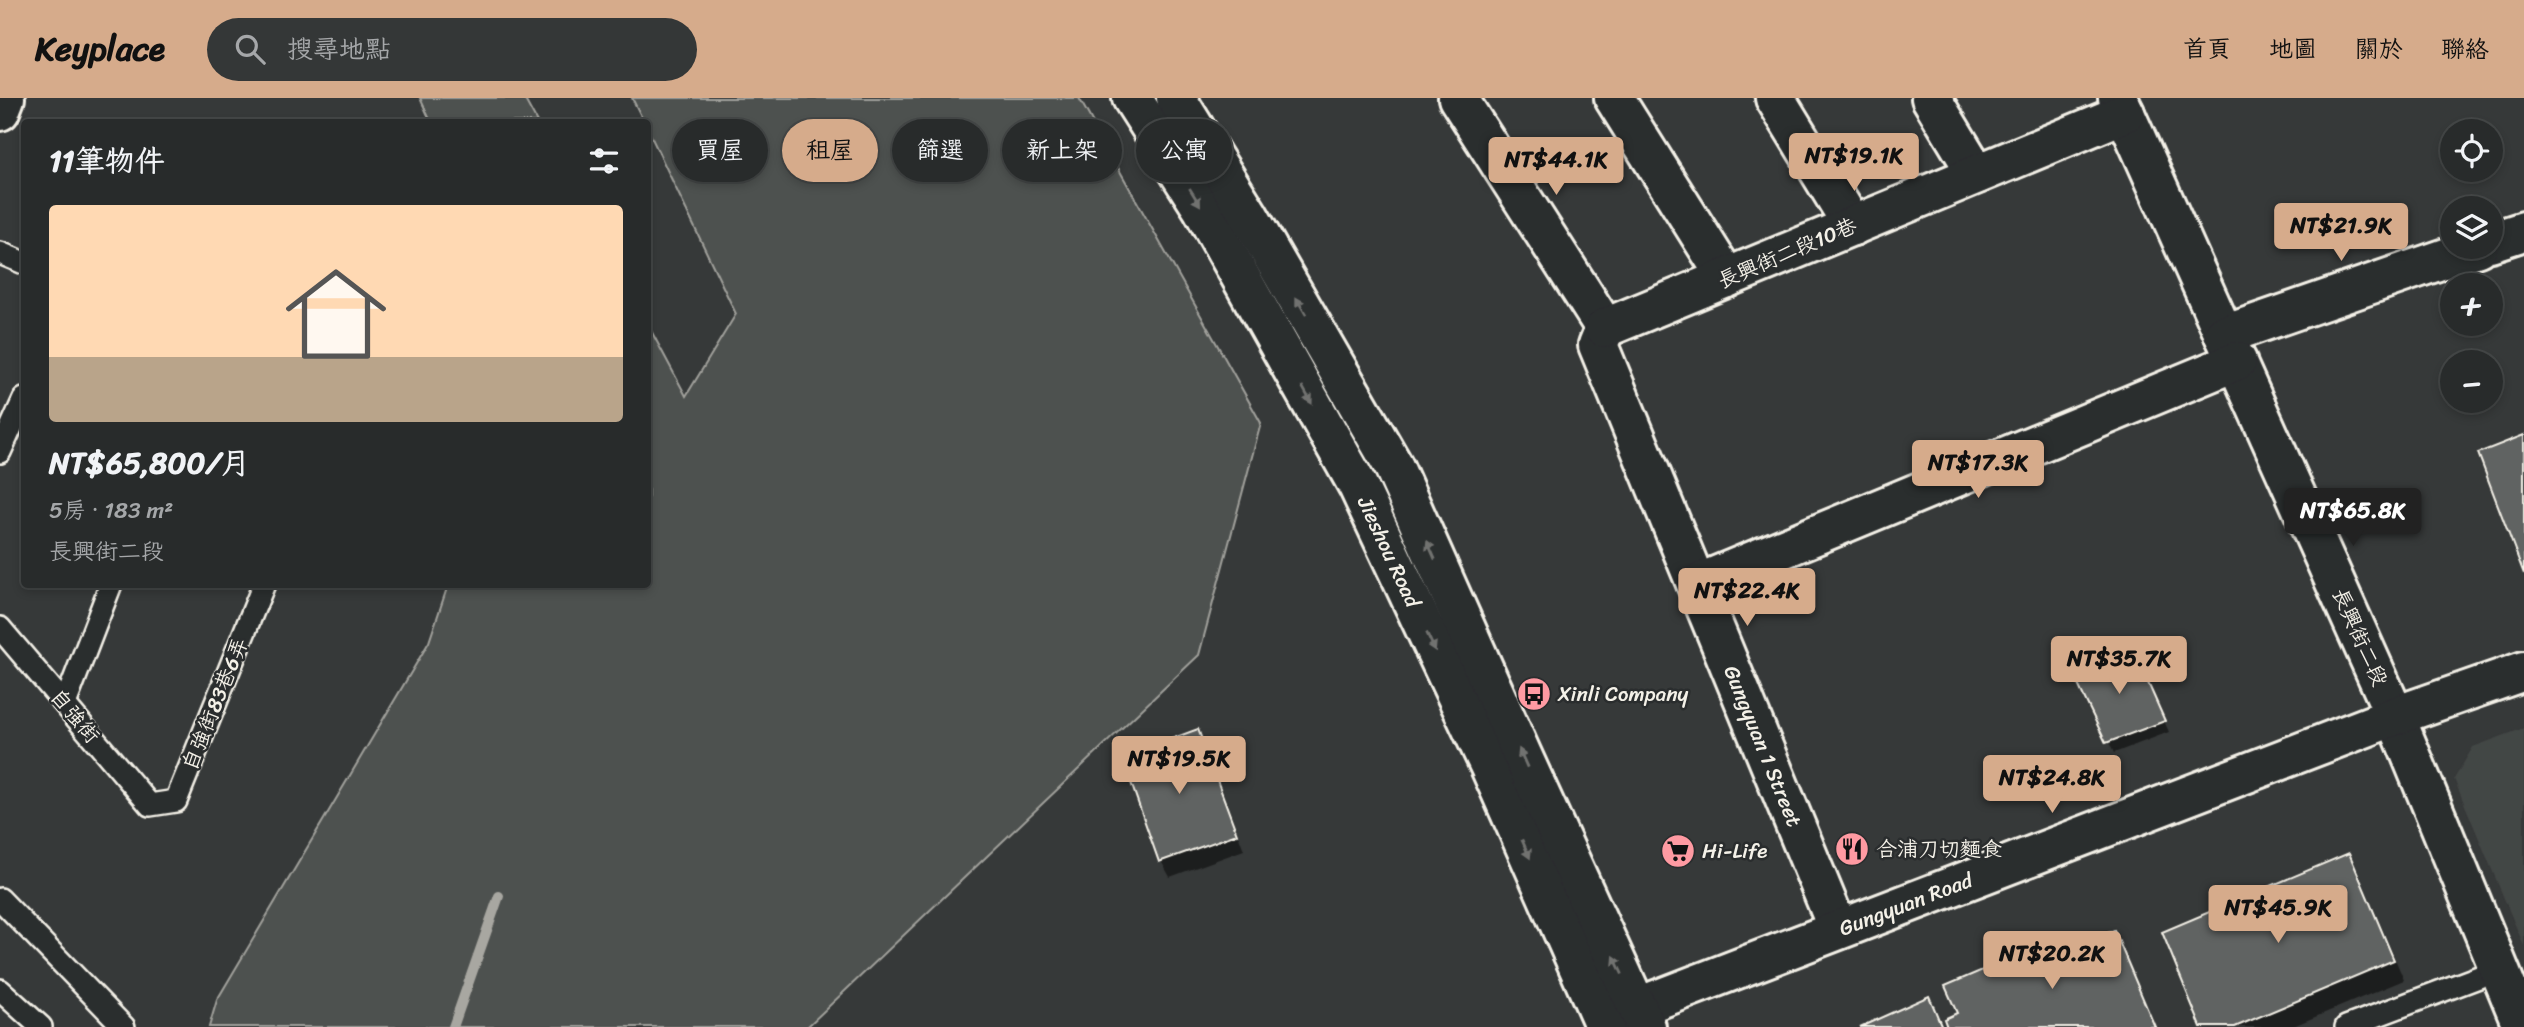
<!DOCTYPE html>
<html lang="zh-TW">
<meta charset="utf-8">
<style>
:root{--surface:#282b2b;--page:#343737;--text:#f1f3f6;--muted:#a5a7a9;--line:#444747;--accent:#d6ab8b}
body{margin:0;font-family:Sriracha,"LXGW WenKai TC",sans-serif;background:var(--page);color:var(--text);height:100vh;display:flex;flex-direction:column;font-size:26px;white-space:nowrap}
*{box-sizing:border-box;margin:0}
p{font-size:23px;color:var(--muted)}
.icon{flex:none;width:38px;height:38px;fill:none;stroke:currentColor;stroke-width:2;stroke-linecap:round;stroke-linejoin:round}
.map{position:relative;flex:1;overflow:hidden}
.sheet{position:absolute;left:21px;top:21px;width:630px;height:469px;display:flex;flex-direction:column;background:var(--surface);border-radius:7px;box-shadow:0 4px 10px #0003,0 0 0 2px var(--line)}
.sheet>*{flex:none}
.top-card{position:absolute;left:672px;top:21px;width:665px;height:63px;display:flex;gap:14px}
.tools{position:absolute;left:2440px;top:21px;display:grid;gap:14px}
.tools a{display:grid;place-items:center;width:63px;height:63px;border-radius:50%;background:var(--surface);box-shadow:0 4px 10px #0003,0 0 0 2px var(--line);font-size:35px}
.price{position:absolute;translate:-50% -60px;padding:0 16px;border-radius:7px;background:var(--accent);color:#111;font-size:23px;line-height:46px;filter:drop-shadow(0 2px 4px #0008)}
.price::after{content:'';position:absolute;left:50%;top:42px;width:21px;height:16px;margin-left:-10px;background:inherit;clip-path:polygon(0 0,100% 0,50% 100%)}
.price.current{background:#222;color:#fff}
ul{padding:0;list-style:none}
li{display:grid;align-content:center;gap:14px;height:371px;padding:0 28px}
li+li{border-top:2px solid var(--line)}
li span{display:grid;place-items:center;height:217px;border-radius:7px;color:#555}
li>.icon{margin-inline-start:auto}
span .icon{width:126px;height:126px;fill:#fffc;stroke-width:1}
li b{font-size:30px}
h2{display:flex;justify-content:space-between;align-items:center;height:84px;padding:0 28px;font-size:30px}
.pill{padding:0 24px;border-radius:32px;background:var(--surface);box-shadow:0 4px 10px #0003,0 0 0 2px var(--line);font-size:24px;line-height:63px}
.pill.current{background:var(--accent);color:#111}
header{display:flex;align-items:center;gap:42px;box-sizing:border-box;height:98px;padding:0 35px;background:var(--accent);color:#111}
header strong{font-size:33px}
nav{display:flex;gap:38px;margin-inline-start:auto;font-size:24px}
.search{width:490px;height:63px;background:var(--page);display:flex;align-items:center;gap:18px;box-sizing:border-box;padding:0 24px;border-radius:38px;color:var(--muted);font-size:26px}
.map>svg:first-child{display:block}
.built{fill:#434645}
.green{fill:#4e514f;stroke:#a1a19c;stroke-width:2}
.shadow{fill:#0007}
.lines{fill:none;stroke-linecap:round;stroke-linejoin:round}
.stream{stroke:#a8a7a1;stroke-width:10}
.building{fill:#616362;stroke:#f4f1e8;stroke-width:2}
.lane-casing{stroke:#f4f1e8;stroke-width:26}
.street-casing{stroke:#f4f1e8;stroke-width:44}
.secondary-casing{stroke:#f4f1e8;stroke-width:44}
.primary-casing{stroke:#f4f1e8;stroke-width:44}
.lane{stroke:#2a2d2e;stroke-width:21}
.street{stroke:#2a2d2e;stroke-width:38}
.secondary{stroke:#2a2d2e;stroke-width:38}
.primary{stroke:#2a2d2e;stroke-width:38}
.oneway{fill:#71726f}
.labels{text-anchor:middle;stroke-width:5;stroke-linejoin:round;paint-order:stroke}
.street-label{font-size:21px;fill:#f4f1e8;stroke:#2a2d2e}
.poi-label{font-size:21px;fill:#f4f1e8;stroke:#2a2d2e;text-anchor:start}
</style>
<header>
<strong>Keyplace</strong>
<div class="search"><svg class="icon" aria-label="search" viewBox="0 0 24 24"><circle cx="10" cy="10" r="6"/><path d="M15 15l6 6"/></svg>搜尋地點</div>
<nav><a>首頁</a><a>地圖</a><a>關於</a><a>聯絡</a></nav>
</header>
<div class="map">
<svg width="2524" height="929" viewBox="0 0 2524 929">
<rect width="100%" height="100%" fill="#363939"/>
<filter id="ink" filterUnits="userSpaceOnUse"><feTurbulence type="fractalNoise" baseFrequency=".0143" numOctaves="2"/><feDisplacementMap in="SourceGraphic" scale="14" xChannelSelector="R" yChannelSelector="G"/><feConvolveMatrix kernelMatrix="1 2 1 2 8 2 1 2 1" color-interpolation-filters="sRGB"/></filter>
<g filter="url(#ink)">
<path class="built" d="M2524 630V848L2454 681 2473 649Z"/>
<g class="green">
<path d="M420 0H524L537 24H431Z"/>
<path d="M632 0H1079L1261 325 1199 557 807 929H209L217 902 429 544 448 487 648 486V227L686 298 736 216 648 32V24H644Z"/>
</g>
<g class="shadow">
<path d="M2133 553 2169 634 2114 655 2075 575Z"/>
<path d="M1198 633 1206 649 1244 752 1170 779 1161 763 1124 660Z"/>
<path d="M2348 757 2359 776 2404 882 2291 929H2203Z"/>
<path d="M2113 834 2124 854 2156 929H1949L1959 916 2069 837 2084 866 2109 856Z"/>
</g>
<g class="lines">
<path class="stream" d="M453 929 499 798"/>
</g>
<g class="building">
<path d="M2524 337V476L2478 355Z"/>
<path d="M2133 551 2165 623 2106 645 2072 574Z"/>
<path d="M1198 631 1237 736 1159 764 1122 659Z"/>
<path d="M2349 755 2394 862 2235 929H2201L2162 834Z"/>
<path d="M2114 832 2155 929H1947L1944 921 1957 915 1945 888 2070 835 2083 865 2106 855 2099 839Z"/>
<path d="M1929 898 1942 929H1860L1869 925Z"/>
</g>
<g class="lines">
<g class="lane-casing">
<g id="lane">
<path d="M0 155 24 165"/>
<path d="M0 354 24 301"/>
<path d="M0 530 150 707 176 703 264 486"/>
<path d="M65 606 111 486"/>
<path d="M0 801 124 929"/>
<path d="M0 892 41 929"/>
<path d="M2346 929 2500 871"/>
</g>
</g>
<g class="street-casing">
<g id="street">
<path d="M1458 0 1605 230"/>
<path d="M1614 0 1727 180"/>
<path d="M1775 0 1853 128"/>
<path d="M1931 0 1977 76"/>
<path d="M2118 0 2395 618 2523 929"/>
<path d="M0 13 5 0"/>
<path d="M2490 144 2524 133"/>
<path id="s1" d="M1605 230 1598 247 1838 831"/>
<path d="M1605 230 2125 15"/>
<path d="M2224 237 2478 149"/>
<path d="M1697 486 2237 263"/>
</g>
</g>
<g class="secondary-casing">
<g id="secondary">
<path id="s2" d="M1607 921 2395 618 2524 573"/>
</g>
</g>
<g class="primary-casing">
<g id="primary">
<path id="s3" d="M1132 0 1202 110 1358 388 1490 669 1605 929"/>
<path d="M1176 0 1248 116 1394 369 1522 657 1646 929"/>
</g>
</g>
<use href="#lane" class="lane"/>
<use href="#street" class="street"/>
<use href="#secondary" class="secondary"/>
<use href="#primary" class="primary"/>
</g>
<defs><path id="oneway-solid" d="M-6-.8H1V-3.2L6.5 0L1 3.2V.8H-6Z" transform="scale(1.75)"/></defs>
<g class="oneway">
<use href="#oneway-solid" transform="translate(1195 99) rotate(58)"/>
<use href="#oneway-solid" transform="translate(1301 208) rotate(-120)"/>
<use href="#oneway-solid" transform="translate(1307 297) rotate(61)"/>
<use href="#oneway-solid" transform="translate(1431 452) rotate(-114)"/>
<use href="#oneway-solid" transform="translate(1431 544) rotate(65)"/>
<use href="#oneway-solid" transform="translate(1523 660) rotate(-114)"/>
<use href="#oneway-solid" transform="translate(1526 751) rotate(66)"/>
<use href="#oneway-solid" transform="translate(1618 867) rotate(-115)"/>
</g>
</g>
<defs>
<g id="bus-disc" transform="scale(1.75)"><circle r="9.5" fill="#ff9aa2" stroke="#2a2d2e"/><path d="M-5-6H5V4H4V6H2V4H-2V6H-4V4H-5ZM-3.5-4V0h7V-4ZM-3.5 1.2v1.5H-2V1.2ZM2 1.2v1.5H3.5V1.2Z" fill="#111"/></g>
<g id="restaurant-disc" transform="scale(1.75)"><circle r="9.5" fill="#ff9aa2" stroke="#2a2d2e"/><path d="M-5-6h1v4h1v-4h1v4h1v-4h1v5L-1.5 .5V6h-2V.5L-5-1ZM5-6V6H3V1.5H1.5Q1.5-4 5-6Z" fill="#111"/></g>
<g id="supermarket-disc" transform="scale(1.75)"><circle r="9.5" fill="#ff9aa2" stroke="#2a2d2e"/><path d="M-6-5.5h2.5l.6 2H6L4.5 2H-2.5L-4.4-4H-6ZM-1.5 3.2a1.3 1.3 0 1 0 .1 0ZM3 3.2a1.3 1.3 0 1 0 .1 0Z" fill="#111"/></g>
</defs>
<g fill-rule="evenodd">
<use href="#bus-disc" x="1534" y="596"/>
<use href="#restaurant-disc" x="1852" y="751"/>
<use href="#supermarket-disc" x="1678" y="753"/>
</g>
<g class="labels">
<g class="street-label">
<text transform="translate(1787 155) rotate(-23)" y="7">長興街二段10巷</text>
<text dy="7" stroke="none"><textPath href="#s3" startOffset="522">Jieshou Road</textPath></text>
<text transform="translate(2360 539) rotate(66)" y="7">長興街二段</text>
<text transform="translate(215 606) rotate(-68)" y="7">自強街83巷6弄</text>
<text transform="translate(75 618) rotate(50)" y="7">自強街</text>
<text dy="7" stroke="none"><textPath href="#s1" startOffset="452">Gungyuan 1 Street</textPath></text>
<text dy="7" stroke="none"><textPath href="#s2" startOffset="320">Gungyuan Road</textPath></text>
</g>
<g class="poi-label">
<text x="1558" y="603">Xinli Company</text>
<text x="1876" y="758">合浦刀切麵食</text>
<text x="1702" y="760">Hi-Life</text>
</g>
</g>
</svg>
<div class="tools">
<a><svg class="icon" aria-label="locate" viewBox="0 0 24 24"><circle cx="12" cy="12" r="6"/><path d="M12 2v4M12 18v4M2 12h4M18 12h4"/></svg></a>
<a><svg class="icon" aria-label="layers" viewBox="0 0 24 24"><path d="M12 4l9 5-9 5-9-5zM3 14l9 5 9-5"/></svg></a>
<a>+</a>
<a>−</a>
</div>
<b class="price" style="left:1854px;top:95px">NT$19.1K</b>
<b class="price" style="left:1556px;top:99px">NT$44.1K</b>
<b class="price" style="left:2341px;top:165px">NT$21.9K</b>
<b class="price" style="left:1978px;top:402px">NT$17.3K</b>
<b class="price current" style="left:2353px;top:450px">NT$65.8K</b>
<b class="price" style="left:1747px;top:530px">NT$22.4K</b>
<b class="price" style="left:2119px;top:598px">NT$35.7K</b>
<b class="price" style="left:1179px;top:698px">NT$19.5K</b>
<b class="price" style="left:2052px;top:717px">NT$24.8K</b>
<b class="price" style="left:2278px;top:847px">NT$45.9K</b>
<b class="price" style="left:2052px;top:893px">NT$20.2K</b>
<div class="top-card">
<a class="pill">買屋</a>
<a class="pill current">租屋</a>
<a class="pill">篩選</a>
<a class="pill">新上架</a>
<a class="pill">公寓</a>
</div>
<section class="sheet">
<h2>11筆物件<svg class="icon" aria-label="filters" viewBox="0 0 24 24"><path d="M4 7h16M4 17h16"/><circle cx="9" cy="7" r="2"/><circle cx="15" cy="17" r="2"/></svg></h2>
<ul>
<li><span style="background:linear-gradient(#ffd9b3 70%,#b9a48a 0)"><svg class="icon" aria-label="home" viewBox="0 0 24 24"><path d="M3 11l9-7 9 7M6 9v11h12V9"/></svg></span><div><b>NT$65,800/月</b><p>5房 · 183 m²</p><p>長興街二段</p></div></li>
</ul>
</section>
</div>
